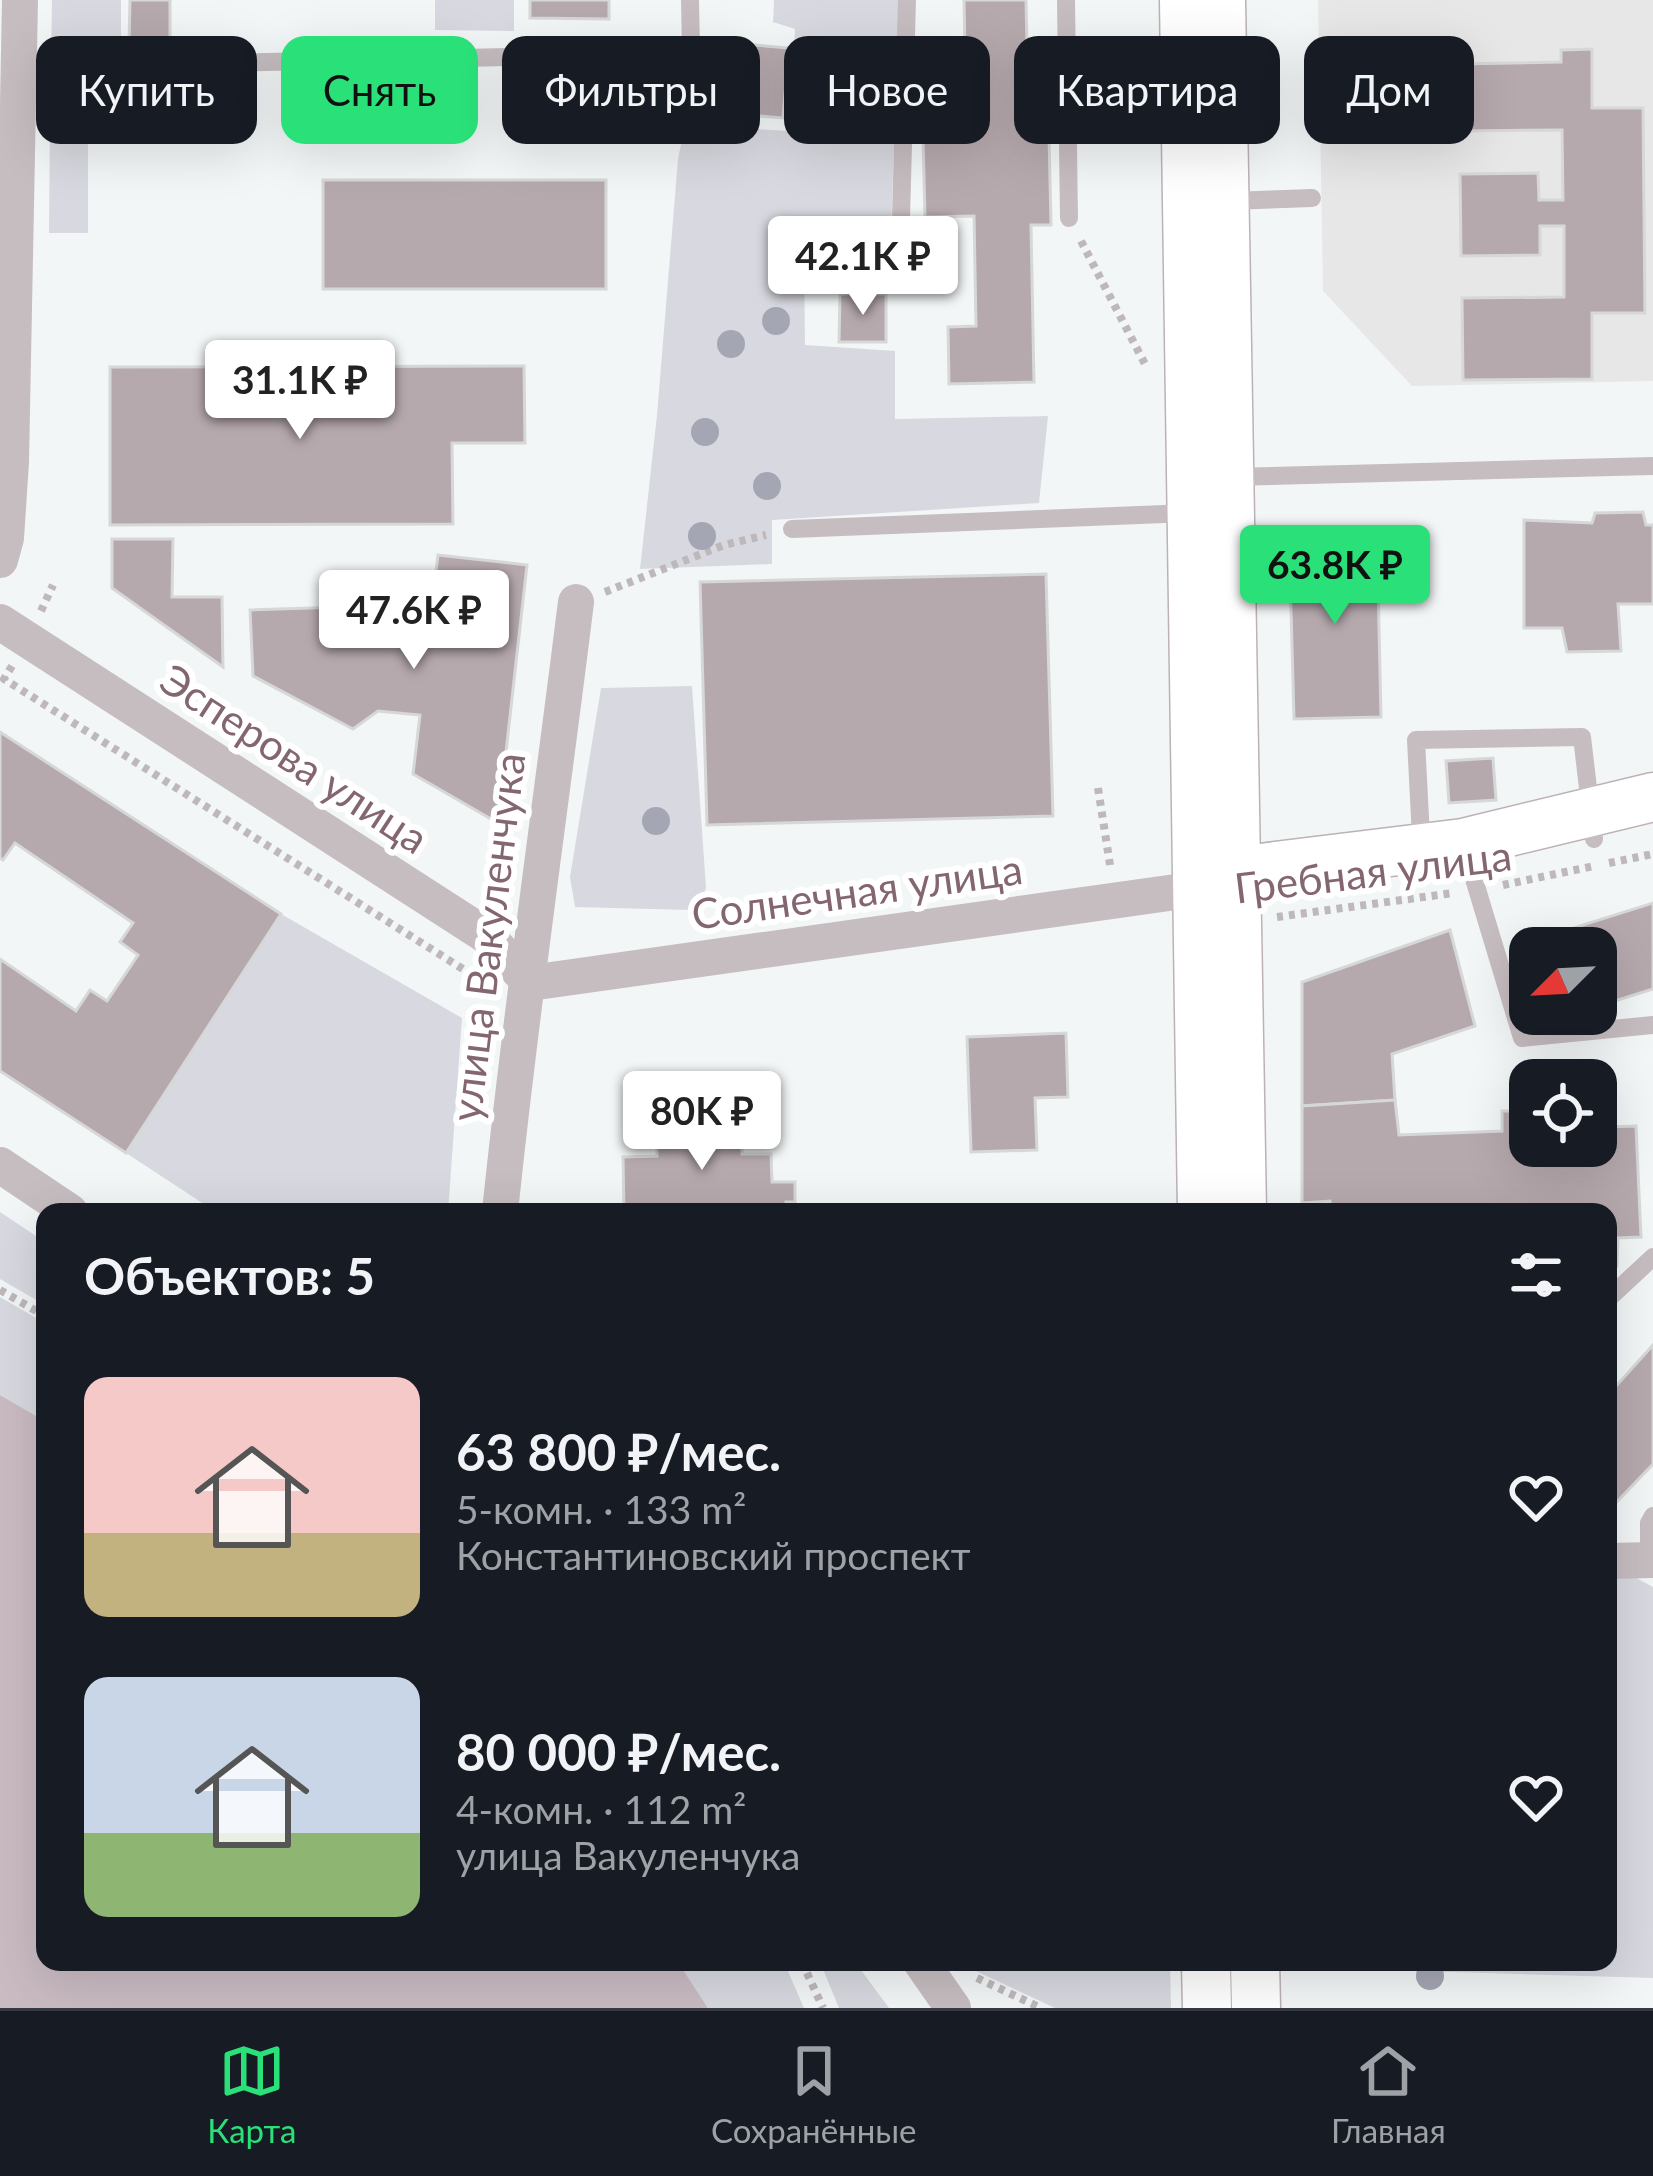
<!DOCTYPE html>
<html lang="ru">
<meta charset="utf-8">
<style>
:root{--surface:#171b24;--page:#20242c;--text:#f1f3f6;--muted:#9ea1a6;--line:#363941;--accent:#2ae078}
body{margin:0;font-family:Lato,sans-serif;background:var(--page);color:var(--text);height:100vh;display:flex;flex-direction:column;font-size:45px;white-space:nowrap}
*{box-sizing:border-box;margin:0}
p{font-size:39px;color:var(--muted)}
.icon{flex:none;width:66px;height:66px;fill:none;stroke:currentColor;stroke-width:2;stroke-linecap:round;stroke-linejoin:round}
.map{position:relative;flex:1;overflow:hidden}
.sheet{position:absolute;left:36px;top:1203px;width:1581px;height:768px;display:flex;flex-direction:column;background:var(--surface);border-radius:24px;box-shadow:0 12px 48px #0002}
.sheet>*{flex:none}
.top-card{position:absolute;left:36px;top:36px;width:1581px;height:108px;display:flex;gap:24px}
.needle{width:78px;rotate:246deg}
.fabs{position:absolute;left:1509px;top:927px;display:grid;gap:24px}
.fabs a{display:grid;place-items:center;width:108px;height:108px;border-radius:24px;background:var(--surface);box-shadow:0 12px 48px #0002;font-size:60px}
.price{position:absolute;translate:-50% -102px;padding:0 27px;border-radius:12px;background:#fff;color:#222;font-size:39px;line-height:78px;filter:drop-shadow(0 3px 6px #0008)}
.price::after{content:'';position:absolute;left:50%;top:72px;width:36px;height:27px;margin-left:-18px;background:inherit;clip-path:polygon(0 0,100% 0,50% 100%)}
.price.current{background:var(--accent);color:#111}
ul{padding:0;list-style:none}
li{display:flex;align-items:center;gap:36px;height:300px;padding:0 48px}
li span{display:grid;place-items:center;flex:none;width:336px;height:240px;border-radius:24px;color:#555}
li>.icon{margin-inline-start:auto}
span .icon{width:144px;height:144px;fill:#fffc;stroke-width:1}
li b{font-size:51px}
h2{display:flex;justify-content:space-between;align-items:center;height:144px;padding:0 48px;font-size:51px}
.tag{padding:0 42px;border-radius:24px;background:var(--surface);box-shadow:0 12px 48px #0002;font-size:42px;line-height:108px}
.tag.current{background:var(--accent);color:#111}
.dock{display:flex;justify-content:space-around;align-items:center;height:168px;border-top:3px solid var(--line);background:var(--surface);font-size:33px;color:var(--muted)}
.dock a{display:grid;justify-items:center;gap:6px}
.dock .current{color:var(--accent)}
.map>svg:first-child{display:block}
.built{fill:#e7e7e7}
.green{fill:#d8d9e0}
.water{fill:#cabbc3}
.building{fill:#b6a9ae;stroke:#d6d8d8;stroke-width:3}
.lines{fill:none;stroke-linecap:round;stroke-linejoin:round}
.secondary-casing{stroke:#bcb2b6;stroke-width:51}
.path{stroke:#beb8ba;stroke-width:8;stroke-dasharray:6 6;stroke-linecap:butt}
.lane{stroke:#c6bdc0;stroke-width:18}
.street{stroke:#c6bdc0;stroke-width:36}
.secondary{stroke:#fff;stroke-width:48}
.tree{fill:#a5a6b3}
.labels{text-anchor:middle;stroke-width:12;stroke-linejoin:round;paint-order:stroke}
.street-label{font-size:42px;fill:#846671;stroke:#fff}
</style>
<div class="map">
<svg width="1653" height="2008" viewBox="0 0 1653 2008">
<rect width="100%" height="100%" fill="#f3f6f7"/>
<path class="built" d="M1318 0H1653V381L1412 386 1323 291Z"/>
<g class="green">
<path d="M52 0H121V43L96 58 51 59Z"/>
<path d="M435 0H514V31L435 30Z"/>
<path d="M774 0H899L890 261 804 264 805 345 895 351V419L1048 416 1039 503 772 520V564L640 569 657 415 678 159 685 125 790 131 795 29 773 22Z"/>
<path d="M50 107H88V233H49Z"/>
<path d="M692 686 706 888 700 906 690 910 575 907 570 877 601 688Z"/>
<path d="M281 914 462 1018 448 1212H216L126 1153Z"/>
<path d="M0 1212 45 1242V1305L0 1279Z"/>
<path d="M0 1297 45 1323V1421L0 1395Z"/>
<path d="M1629 1574 1653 1587V1978L1320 1968V1962H1608V1575Z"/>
<path d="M678 1962H784L804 2008H708Z"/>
<path d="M820 1962H855L889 2008H839Z"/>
<path d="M968 1962H1170L1171 2008H1055L976 1971Z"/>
</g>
<path class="water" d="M0 1395 45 1421V1962H678L708 2008H0Z"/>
<g class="building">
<path d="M130 0H170V44H129Z"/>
<path d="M530 0H609V19L530 18Z"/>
<path d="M964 0H1026L1028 90H1048L1051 225H1031L1034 382 949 384 948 327 976 326 974 216 925 217 922 98 966 97Z"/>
<path d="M754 45 789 48 783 118 748 115Z"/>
<path d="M1592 49V108H1643L1645 313H1592V379L1463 380 1462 298 1564 297V226H1540V255L1461 256 1460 174 1538 173 1539 200H1563L1562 130 1459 131 1458 64 1561 62V50Z"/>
<rect x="323" y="180" width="283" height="109"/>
<path d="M840 294H886V342H839Z"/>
<path d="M524 366 525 443H452L453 524 110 525V367Z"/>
<path d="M1643 512 1646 525H1653V604H1618L1621 651 1567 652 1562 628H1524V520L1592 523 1595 513Z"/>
<path d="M1377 536 1381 717 1294 719 1289 538Z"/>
<path d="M112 539H173L172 597H222L223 667 112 588Z"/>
<path d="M438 555 527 565 498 823 413 774 420 715 378 711 353 729 253 676 250 610 375 606 376 633 428 639Z"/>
<path d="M1046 574 1053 816 707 825 700 582Z"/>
<path d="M0 732 281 914 126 1153 0 1071V959L76 1011 90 990 107 1001 138 955 120 942 133 923 15 843 3 860 0 858Z"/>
<path d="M1493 758 1496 800 1449 803 1446 761Z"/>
<path d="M1653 903V989L1596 1007V948H1530V1002L1513 947Z"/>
<path d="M1450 930 1475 1026 1392 1054 1395 1100 1302 1106V982Z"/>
<path d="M1066 1033 1068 1097 1035 1098 1037 1150 971 1152 967 1037Z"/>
<path d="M1395 1100 1399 1135 1502 1131V1111H1530V1146H1596V1110L1600 1109 1605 1127 1636 1126 1641 1237 1618 1238 1617 1266H1608V1212H1330V1201L1302 1203V1106Z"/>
<path d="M688 1113H722V1132H742V1154H771L772 1182H795V1202H786V1212H624L623 1157 657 1156 656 1121H688Z"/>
<path d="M1653 1345V1464L1608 1511V1395Z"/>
</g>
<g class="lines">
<g class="secondary-casing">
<g id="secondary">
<path d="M1184 0 1202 1212"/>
<path d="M1221 0 1242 1212"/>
<path d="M1207 885 1236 871 1463 843 1653 797"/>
<path d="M1206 1962 1207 2008"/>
<path d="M1255 1962 1256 2008"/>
</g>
</g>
<g class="path">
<path d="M1081 241 1146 366"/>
<path d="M605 592 724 545 766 535"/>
<path d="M41 611 53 585"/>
<path d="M12 666 4 679 466 971"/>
<path d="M1098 788 1110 865"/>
<path d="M1609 863 1653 854"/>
<path d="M1503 885 1594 866"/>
<path d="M1277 917 1453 893"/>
<path d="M0 1290 45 1316"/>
<path d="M802 1962 823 2008"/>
<path d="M977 1978 1041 2008"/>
</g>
<g class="lane">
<path d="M690 0 692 102"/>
<path d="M1066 0 1069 218"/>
<path d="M19 67 509 57"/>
<path d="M1229 201 1312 198"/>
<path d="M901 217 907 0"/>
<path d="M1232 477 1653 466"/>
<path d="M792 529 1189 513"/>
<path d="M1421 837 1416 740 1582 737 1594 839"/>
<path d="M1464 846 1522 1038 1653 1025"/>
<path d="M1608 1299 1653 1257"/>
<path d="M1649 1560V1523L1653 1516"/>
</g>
<g class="street">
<path d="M0 560 6 538 11 462 20 0"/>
<path d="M0 622 487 936 530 983 1197 889"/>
<path d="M0 1165 70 1212"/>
<path d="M500 1212C521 1008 551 805 576 602"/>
<path d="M1608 1561 1653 1560"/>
<path d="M921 1962 953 2008"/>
</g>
<use href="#secondary" class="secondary"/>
</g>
<g class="tree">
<circle cx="776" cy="321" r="14"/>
<circle cx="731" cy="344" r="14"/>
<circle cx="705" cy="432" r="14"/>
<circle cx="767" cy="486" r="14"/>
<circle cx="702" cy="536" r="14"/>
<circle cx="656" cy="821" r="14"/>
<circle cx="1430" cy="1976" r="14"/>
</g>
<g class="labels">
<g class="street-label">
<text transform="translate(294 759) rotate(33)" y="15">Эсперова улица</text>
<text transform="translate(1373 872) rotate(-7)" y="15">Гребная улица</text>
<text transform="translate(857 892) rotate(-8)" y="15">Солнечная улица</text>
<text transform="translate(488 937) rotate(-83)" y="15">улица Вакуленчука</text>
</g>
</g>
</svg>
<div class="fabs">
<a><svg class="needle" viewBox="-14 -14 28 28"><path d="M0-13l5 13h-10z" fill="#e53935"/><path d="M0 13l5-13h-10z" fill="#9ea1a6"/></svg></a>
<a><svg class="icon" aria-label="locate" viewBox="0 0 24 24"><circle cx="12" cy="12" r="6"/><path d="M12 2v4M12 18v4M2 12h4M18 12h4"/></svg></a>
</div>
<b class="price" style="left:863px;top:318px">42.1K ₽</b>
<b class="price" style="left:300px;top:442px">31.1K ₽</b>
<b class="price current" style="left:1335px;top:627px">63.8K ₽</b>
<b class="price" style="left:414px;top:672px">47.6K ₽</b>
<b class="price" style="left:702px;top:1173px">80K ₽</b>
<div class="top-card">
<a class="tag">Купить</a>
<a class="tag current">Снять</a>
<a class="tag">Фильтры</a>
<a class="tag">Новое</a>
<a class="tag">Квартира</a>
<a class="tag">Дом</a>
</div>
<section class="sheet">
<h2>Объектов: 5<svg class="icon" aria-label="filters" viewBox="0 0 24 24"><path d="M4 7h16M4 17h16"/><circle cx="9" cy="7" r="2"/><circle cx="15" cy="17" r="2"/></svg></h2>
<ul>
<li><span style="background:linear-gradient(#f6c9c9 65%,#c2b280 0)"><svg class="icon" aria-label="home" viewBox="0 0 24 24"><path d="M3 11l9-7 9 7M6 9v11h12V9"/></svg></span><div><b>63 800 ₽/мес.</b><p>5-комн. · 133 m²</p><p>Константиновский проспект</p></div><svg class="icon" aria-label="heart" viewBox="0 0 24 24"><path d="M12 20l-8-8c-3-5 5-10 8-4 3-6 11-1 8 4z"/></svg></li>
<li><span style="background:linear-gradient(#c9d6e8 65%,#8fb573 0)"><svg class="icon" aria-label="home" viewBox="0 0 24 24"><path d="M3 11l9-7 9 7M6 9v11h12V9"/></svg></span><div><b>80 000 ₽/мес.</b><p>4-комн. · 112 m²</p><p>улица Вакуленчука</p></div><svg class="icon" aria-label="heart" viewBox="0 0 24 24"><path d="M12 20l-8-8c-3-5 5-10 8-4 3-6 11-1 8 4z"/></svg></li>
</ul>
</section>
</div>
<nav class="dock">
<a class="current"><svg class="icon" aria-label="map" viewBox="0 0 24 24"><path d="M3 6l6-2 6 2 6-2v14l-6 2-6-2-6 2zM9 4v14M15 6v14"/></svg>Карта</a>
<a><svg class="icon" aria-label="saved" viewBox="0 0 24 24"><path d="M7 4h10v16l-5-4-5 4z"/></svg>Сохранённые</a>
<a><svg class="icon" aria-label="home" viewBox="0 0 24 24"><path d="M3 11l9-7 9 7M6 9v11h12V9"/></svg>Главная</a>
</nav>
